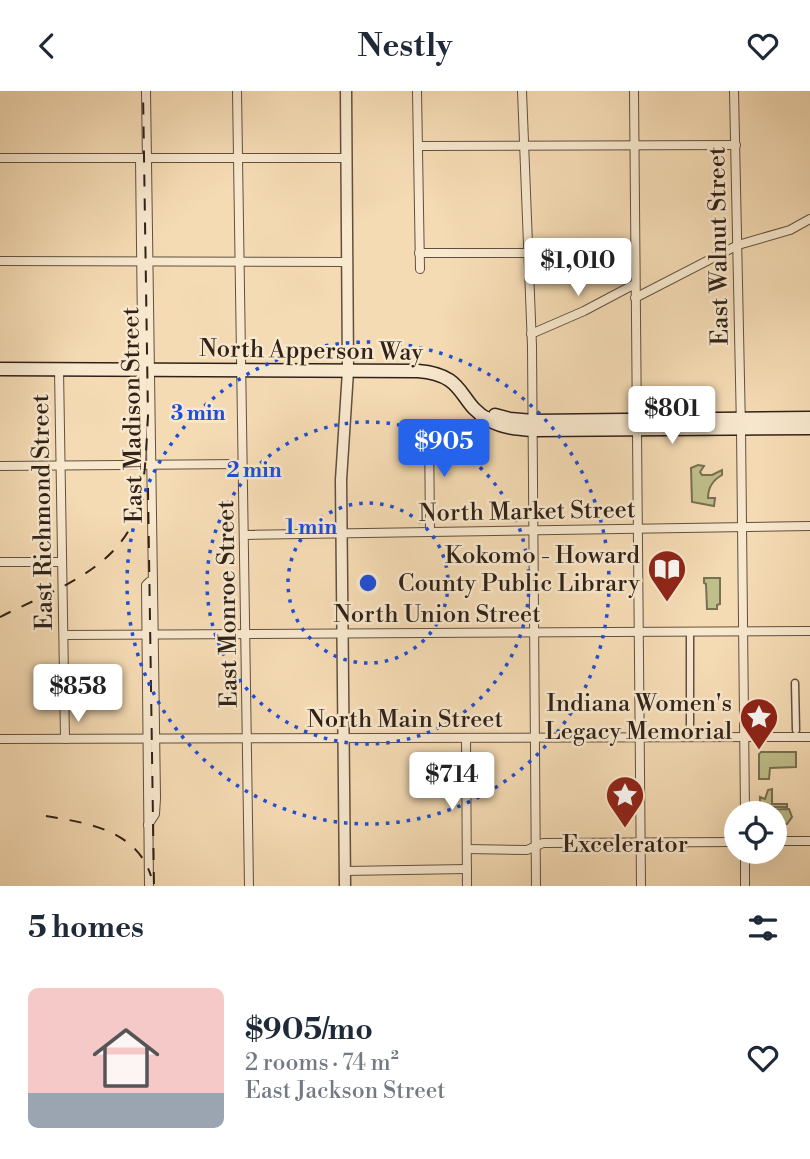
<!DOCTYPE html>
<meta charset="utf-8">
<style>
:root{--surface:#fff;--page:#f2f2f3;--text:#1f2937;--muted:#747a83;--line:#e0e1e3;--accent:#2563eb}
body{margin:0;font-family:"Libre Bodoni",serif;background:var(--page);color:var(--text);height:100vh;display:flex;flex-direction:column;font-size:26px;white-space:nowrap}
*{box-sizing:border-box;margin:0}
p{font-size:23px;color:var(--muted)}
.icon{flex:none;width:38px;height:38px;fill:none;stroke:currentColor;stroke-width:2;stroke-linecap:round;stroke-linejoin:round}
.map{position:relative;height:795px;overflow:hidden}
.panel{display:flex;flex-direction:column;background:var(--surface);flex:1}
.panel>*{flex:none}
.fabs{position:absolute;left:724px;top:710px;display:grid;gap:14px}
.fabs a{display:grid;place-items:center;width:63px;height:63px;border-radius:50%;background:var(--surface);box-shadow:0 7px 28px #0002;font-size:35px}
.price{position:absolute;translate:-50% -60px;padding:0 16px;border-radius:7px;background:#fff;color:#222;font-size:23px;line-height:46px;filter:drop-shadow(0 2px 4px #0008)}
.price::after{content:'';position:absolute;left:50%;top:42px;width:21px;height:16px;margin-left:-10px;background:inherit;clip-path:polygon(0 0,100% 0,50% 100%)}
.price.on{background:var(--accent);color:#fff}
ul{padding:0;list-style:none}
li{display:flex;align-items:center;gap:21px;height:175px;padding:0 28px}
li+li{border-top:2px solid var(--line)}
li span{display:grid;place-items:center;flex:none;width:196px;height:140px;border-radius:10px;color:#555}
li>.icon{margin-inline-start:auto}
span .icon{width:84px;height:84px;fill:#fffc;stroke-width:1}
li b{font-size:30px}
h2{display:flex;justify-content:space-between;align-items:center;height:84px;padding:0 28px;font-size:30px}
header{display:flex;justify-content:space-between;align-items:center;height:91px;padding:0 28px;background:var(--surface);font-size:32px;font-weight:800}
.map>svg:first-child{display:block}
.green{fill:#bfbf8b;stroke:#787052;stroke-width:2}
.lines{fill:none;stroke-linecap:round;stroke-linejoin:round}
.pedestrian-casing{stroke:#615040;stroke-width:9}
.minor-casing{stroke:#615040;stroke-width:10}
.tertiary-casing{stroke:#615040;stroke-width:13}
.secondary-casing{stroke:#302219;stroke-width:15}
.pedestrian{stroke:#f8e8ce;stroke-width:6}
.minor{stroke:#f8e8ce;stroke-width:8}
.tertiary{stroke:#f8e8ce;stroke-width:10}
.secondary{stroke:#f8e8ce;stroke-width:12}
.rail{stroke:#302219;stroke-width:2;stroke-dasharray:12 12;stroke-linecap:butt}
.ring{fill:none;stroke:#1d4ed8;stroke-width:3.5;stroke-dasharray:3.5 7}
.labels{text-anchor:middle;stroke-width:5;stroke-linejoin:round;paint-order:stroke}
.street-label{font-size:24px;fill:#302219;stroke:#f8e8ce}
.poi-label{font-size:24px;fill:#302219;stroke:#f8e8ce;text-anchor:end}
.centre{fill:#1d4ed8;stroke:#f8e8ce;stroke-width:3.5}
.ring-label{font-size:21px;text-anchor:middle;font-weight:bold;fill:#1d4ed8;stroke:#f8e8ce;stroke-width:5;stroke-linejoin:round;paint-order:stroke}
</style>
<header><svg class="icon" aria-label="back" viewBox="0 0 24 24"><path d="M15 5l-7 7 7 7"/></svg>Nestly<svg class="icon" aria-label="heart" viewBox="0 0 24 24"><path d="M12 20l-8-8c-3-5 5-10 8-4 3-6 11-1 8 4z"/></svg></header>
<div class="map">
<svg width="810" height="795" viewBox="0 0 810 795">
<rect width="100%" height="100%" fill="#f5dbb4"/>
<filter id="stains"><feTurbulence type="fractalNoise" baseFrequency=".00286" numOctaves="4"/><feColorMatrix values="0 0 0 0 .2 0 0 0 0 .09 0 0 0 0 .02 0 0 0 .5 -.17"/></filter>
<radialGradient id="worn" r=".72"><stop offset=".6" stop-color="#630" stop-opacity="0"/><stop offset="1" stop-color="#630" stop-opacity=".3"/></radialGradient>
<g class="green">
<path d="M698 374 704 375 700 381 702 384H712L722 379V384C713 389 708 397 708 407H715L714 415 692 411 691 377Z"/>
<path d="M704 487H720V513L717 514V518H707L706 493 704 492Z"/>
<path d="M761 661H796V676L770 677 769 688H759V663Z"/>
<path d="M772 698V713H787V716H760V706L765 708 768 699Z"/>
<path d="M789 718 792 726 787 733H775V723H760V719Z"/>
</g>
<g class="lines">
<g class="pedestrian-casing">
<g id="pedestrian">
<path d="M690 541V646"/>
<path d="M795 592 796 639"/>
</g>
</g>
<g class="minor-casing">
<g id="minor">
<path d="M146 0 156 707 155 723 148 734"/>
<path d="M237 0 249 795"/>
<path d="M417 0 420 178"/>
<path d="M522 0 532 255 536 795"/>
<path d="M634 0 641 795"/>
<path d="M734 0 741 337 745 723"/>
<path d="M418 55 736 54"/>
<path d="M0 67H346"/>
<path d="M140 67 143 325 141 374"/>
<path d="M419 162H528"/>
<path d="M0 170 348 171"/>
<path d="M635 207 738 154 790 139 810 128"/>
<path d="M531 243 584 220 635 193"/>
<path d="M59 278 65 648"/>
<path d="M0 375 242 373"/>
<path d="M430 440 429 336 474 334 487 325"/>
<path d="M244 444 810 435"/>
<path d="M0 471H61"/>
<path d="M64 544 810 540"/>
<path d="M466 647 467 795"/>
<path d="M0 648 810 646"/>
<path d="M775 750H810"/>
<path d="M467 758 527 759 543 752 737 751"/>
<path d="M745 761V795"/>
<path d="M345 780 467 778"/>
<path d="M149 795 146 494 149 491"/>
</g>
</g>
<g class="tertiary-casing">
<path id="tertiary" d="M345 795 341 389 348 280 346 0"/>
</g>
<g class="secondary-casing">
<g id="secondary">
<path d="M0 278 418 280C468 284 457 312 489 329 503 337 518 338 533 339L810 337"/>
<path d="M495 324 510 328 533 330 810 327"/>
</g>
</g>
<use href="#pedestrian" class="pedestrian"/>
<use href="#minor" class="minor"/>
<use href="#tertiary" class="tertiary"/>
<use href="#secondary" class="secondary"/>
<g class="rail">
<path d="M148 397 154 795"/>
<path d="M0 526C47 502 115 480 135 426 146 395 146 358 148 325L143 0"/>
<path d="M46 725C88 732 136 739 151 785"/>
</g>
</g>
<g class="ring">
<circle cx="368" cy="492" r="80"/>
<circle cx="368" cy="492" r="161"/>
<circle cx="368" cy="492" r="241"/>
</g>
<defs>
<g id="library-pin" transform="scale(2.0125)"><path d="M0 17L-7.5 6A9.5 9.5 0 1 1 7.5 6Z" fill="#8f2418" stroke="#f8e8ce"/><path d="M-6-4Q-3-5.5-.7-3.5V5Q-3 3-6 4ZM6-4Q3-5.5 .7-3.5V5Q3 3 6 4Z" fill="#fff"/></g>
<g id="sight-pin" transform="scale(2.0125)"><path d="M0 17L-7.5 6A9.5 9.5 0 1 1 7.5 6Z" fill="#8f2418" stroke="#f8e8ce"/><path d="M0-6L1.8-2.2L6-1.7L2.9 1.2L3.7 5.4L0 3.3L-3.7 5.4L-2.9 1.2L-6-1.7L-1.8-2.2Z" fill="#fff"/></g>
</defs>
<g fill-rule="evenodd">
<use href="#library-pin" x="667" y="478"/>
<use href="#sight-pin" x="759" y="626"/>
<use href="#sight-pin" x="625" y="704"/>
</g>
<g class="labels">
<g class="street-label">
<text transform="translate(718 155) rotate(-91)" y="8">East Walnut Street</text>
<text transform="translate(311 259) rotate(1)" y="8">North Apperson Way</text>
<text transform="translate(132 324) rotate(-91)" y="8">East Madison Street</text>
<text transform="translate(527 420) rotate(-1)" y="8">North Market Street</text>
<text transform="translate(42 421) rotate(-91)" y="8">East Richmond Street</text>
<text transform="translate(227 513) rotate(-91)" y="8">East Monroe Street</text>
<text x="437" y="531">North Union Street</text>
<text x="405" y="636">North Main Street</text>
</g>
<g class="poi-label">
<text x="640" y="472">Kokomo - Howard<tspan x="640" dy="28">County Public Library</tspan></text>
<text x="732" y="620">Indiana Women's<tspan x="732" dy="28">Legacy Memorial</tspan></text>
<text x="625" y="761" text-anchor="middle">Excelerator</text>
</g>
</g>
<circle cx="368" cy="492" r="10" class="centre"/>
<g class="ring-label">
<text x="198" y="329">3 min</text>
<text x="254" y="386">2 min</text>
<text x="311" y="443">1 min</text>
</g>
<rect width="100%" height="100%" filter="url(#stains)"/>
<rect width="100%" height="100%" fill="url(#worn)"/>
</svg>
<div class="fabs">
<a><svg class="icon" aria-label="locate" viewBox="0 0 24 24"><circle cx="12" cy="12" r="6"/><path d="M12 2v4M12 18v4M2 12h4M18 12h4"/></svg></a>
</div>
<b class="price" style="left:578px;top:207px">$1,010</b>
<b class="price" style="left:672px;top:355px">$801</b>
<b class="price on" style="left:444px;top:388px">$905</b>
<b class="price" style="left:78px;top:633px">$858</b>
<b class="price" style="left:452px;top:721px">$714</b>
</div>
<section class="panel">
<h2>5 homes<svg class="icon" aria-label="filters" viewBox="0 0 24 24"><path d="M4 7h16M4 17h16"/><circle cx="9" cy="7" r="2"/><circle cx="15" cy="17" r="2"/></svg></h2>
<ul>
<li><span style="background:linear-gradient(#f6c9c9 75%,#9aa5b1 0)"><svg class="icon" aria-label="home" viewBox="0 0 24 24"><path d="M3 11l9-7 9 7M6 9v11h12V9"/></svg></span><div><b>$905/mo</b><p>2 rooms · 74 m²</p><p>East Jackson Street</p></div><svg class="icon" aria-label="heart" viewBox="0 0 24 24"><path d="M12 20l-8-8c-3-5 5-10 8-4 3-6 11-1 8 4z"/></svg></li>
</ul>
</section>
